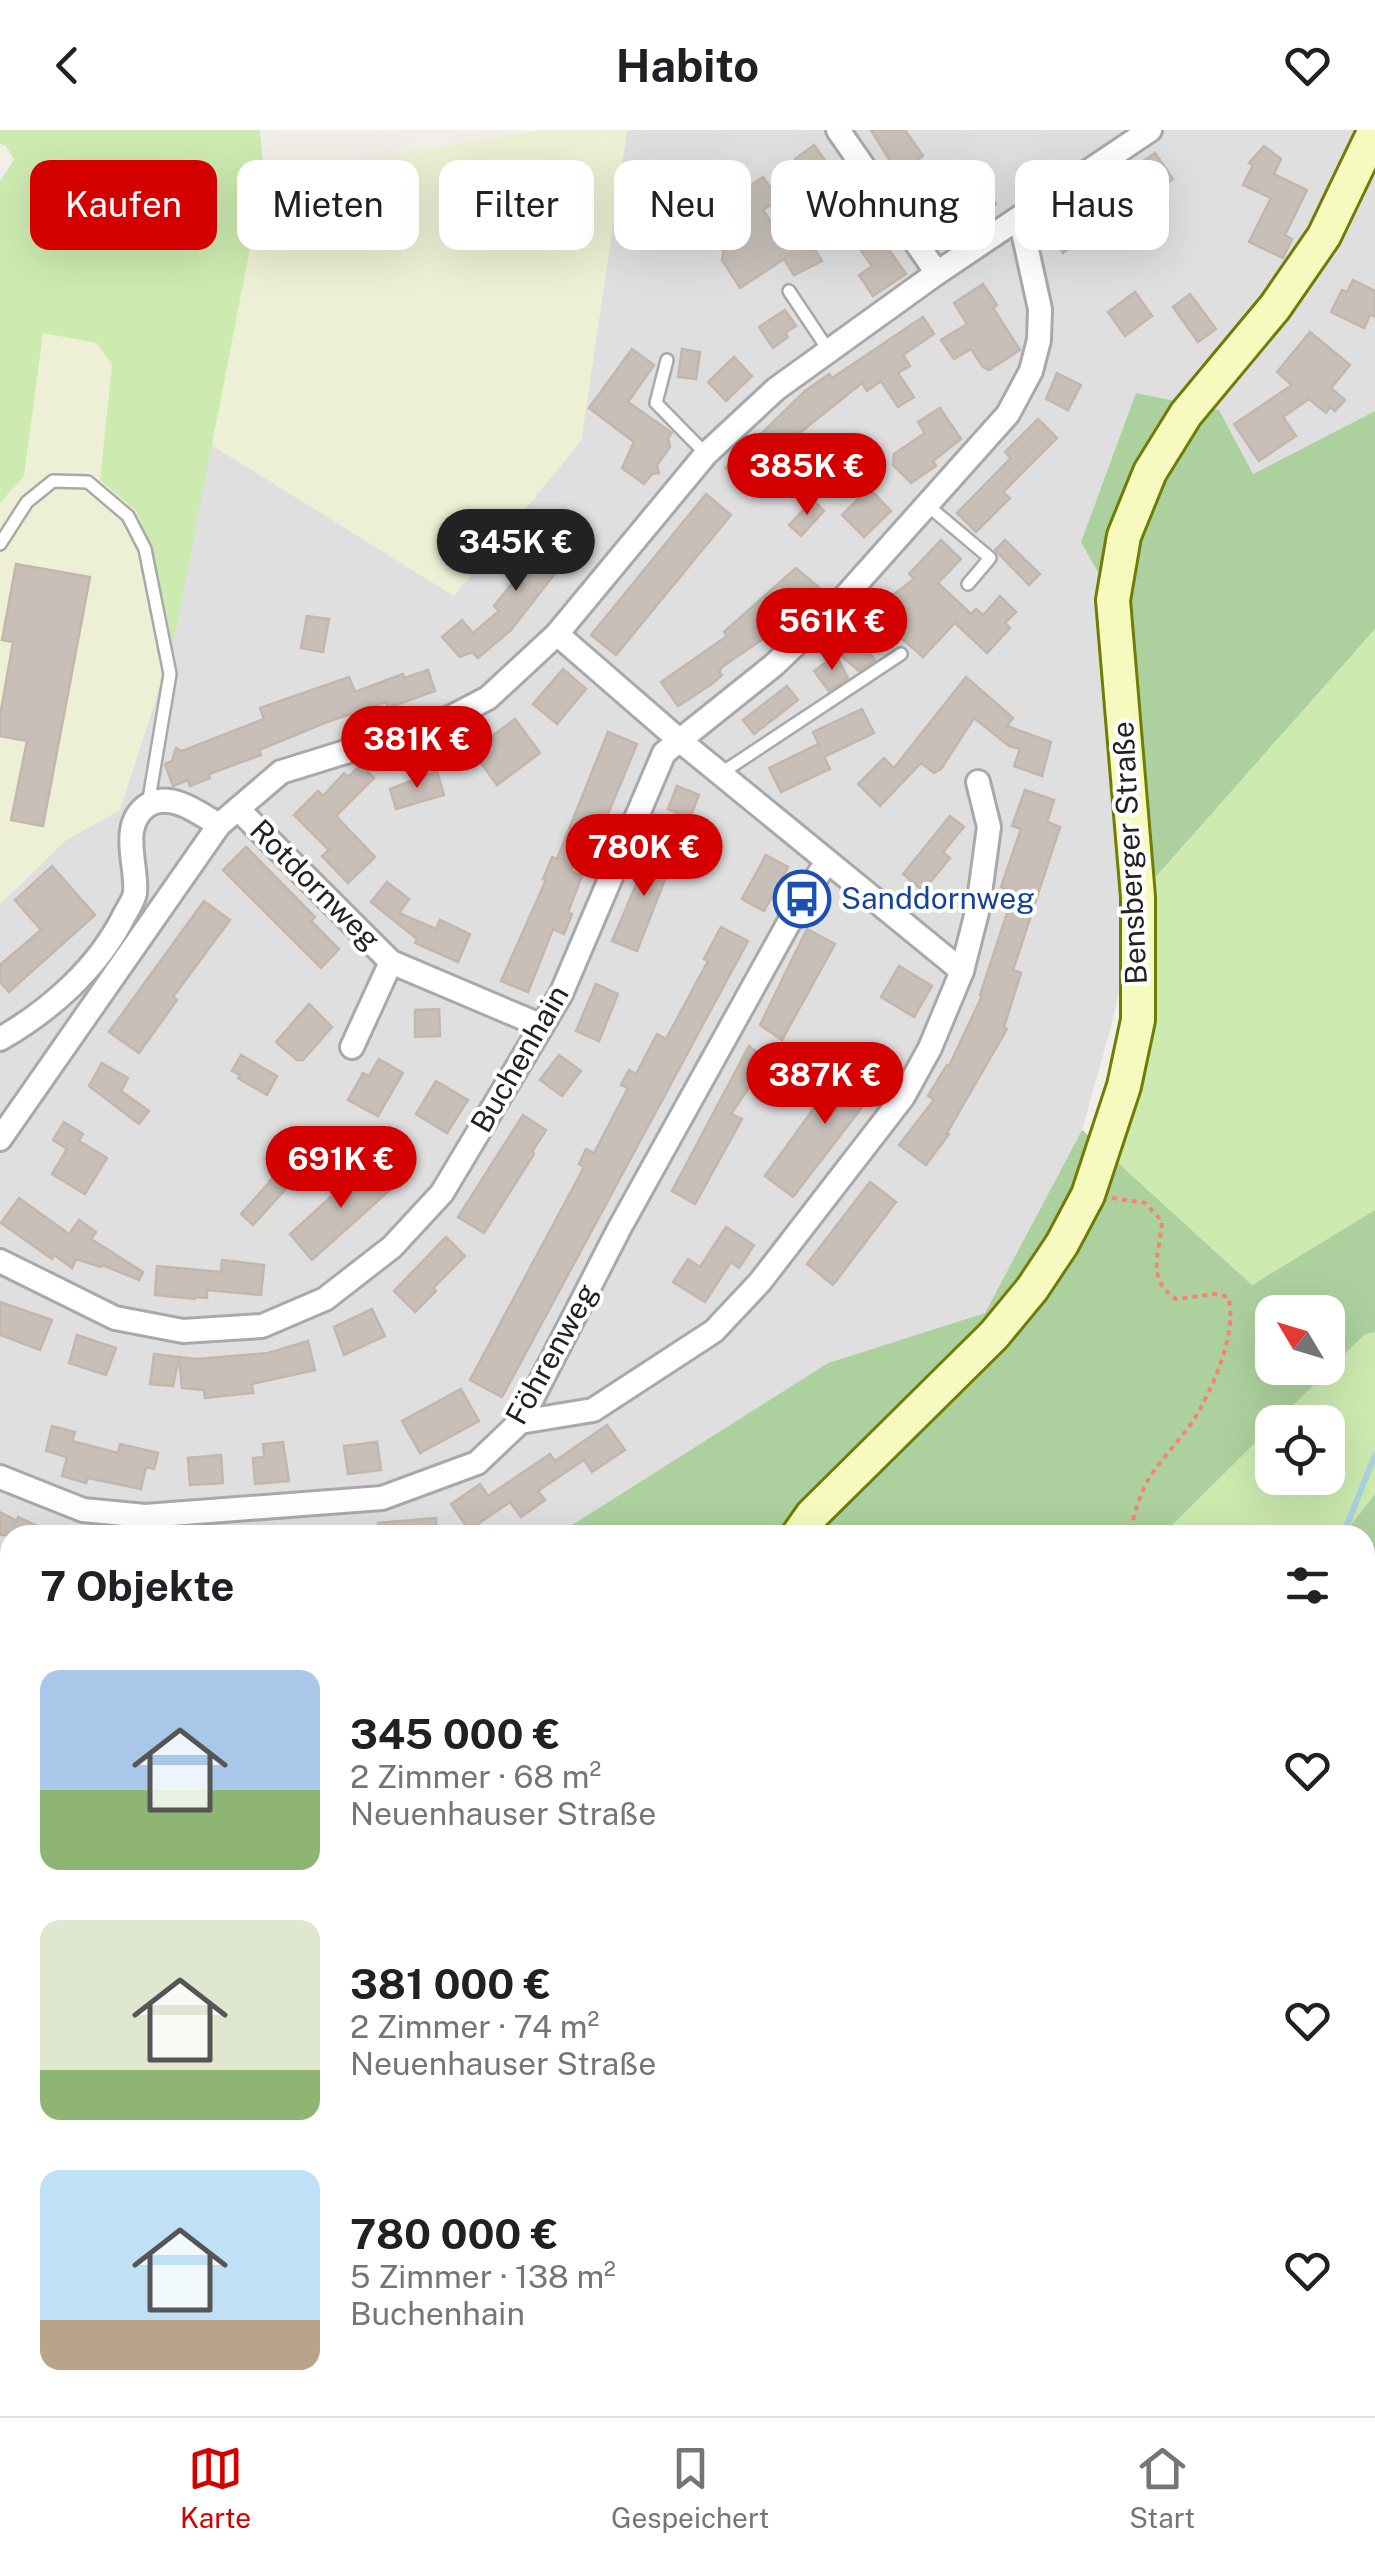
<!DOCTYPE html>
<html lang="de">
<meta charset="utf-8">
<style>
:root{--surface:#fff;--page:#f6f6f6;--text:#202124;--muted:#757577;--line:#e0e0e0;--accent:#d40000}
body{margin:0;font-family:"Public Sans",sans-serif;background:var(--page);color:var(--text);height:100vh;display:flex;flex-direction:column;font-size:38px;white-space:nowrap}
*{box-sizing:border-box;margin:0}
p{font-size:32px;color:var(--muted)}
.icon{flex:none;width:55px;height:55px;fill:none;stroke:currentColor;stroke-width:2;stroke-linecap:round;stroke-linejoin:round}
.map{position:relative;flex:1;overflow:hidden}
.sheet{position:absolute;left:0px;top:1395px;width:1375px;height:892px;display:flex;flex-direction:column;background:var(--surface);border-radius:30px 30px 0 0;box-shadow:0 10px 40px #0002}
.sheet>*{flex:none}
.top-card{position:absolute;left:30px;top:30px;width:1315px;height:90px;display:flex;gap:20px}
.needle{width:65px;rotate:308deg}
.controls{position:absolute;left:1255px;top:1165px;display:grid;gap:20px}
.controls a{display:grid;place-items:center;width:90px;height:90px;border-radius:20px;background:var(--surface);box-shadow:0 10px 40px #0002;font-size:50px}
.price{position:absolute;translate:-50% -85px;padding:0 22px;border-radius:35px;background:var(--accent);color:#fff;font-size:32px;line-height:65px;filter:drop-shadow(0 2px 5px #0008)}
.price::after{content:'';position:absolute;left:50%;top:60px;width:30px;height:22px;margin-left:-15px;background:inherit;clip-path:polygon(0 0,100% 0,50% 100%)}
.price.selected{background:#222;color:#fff}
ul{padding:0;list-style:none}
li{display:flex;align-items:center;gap:30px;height:250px;padding:0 40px}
li span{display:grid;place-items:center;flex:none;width:280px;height:200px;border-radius:20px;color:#555}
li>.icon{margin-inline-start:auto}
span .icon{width:120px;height:120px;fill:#fffc;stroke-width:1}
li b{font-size:42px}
h2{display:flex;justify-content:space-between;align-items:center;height:120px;padding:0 40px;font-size:42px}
.pill{padding:0 35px;border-radius:20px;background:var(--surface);box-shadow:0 10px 40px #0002;font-size:35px;line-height:90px}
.pill.selected{background:var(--accent);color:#fff}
header{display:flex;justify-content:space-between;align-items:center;height:130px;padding:0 40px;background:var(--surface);font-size:45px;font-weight:700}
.tabs{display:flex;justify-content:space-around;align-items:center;height:140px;border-top:2px solid var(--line);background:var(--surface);font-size:28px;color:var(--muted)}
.tabs a{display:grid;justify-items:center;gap:5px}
.tabs .selected{color:var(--accent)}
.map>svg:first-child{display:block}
.residential{fill:#e0dfdf}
.farmland{fill:#eef0d5}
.grass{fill:#cdebb0}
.forest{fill:#add19e;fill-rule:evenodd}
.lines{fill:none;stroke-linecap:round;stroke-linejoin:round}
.stream{stroke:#aad3df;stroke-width:6}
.building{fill:#c7bfb8;stroke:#c4b6ab;stroke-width:2.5}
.service-casing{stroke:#a9a9a9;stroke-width:16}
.minor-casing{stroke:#a9a9a9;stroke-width:28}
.secondary-casing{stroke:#707d05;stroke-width:38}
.path{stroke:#fa8072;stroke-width:4;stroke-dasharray:5 5;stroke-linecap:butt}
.service{stroke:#fff;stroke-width:11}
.minor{stroke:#fff;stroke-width:22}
.secondary{stroke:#f7fabf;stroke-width:32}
.labels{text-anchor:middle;stroke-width:8;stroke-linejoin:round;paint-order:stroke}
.street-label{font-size:30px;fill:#222;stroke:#fff}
.transit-label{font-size:30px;fill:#164399;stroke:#fff;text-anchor:start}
</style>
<header><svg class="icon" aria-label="back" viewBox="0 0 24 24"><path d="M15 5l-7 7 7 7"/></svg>Habito<svg class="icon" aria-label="heart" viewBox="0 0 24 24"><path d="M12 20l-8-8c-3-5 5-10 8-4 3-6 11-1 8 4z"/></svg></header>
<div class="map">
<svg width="1375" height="2286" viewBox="0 0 1375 2286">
<rect width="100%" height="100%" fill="#f2efe9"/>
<path class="residential" d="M627 0H1375V281L1253 344 1137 263 1081 412 1113 470 1138 767 1113 889 1082 1000 985 1183 828 1233 556 1405H10V1513L0 1514V774L66 710 120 680 173 516 210 314 454 465 581 311Z"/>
<g class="farmland">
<path d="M540 0H627L581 311 454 466 210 314 264 46Z"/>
<path d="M43 203 97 213 112 235 100 350 136 381 152 419 173 516 120 680 66 710 0 774V373L24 346Z"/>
</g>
<g class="grass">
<path d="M0 0H260L264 46 173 516 152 419 136 381 100 350 112 235 97 213 43 203 24 346 0 373V51L14 30 6 16 0 14Z"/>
<path d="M1375 499V1080L1252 1155 1104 1020 1138 767Z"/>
<path d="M1375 1202V1364L1343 1405H1162L1272 1295V1348H1328V1292H1275L1365 1203Z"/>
</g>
<g class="forest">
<path d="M1136 263 1219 280 1253 344 1375 281V499L1138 767 1113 470 1081 412Z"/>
<path d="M1082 1000 1252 1155 1375 1080V1202L1365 1204 1162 1405H556L828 1233 985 1183ZM1272 1182H1328V1238H1272Z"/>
<path d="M1375 1364V2234L1365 2244V1405H1343Z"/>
<path d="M10 1513V2278H254L241 2286H0V1514Z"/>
<path d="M258 2278H1333L1325 2286H265Z"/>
</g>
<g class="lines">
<g class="stream">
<path d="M1343 1405 1375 1325"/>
<path d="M1365 2087 1375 2100"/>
<path d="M311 2286V2278"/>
</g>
</g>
<g class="building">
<path d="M871 0H905L923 26 898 44Z"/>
<path d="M814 15 839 50 812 69 802 54 809 49 795 29Z"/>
<path d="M1264 16 1281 29 1274 44 1307 60 1285 105 1292 109 1283 128 1249 112 1271 68 1243 55 1253 35 1249 33Z"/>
<path d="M1155 23 1173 49 1131 79 1138 88 1113 107 1104 95 1063 123 1048 100 1072 84 1074 88 1135 43 1132 39Z"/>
<path d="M763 47 779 70 763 80 786 114 804 102 822 131 794 145 784 129 740 158 722 130 727 95 746 83 735 66Z"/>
<path d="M983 55 996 74 963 96 950 78Z"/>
<path d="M863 73 880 97 875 100 906 144 873 166 859 145 872 136 839 90Z"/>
<path d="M1353 150 1375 161V187L1370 185 1364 198 1331 182 1342 160 1347 162Z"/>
<path d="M983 154 997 175 993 178 1020 220 989 240 983 237 971 219 954 229 941 210 967 194 954 173Z"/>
<path d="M1135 162 1152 186 1125 206 1108 182Z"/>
<path d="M1190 164 1216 199 1198 212 1173 177Z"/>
<path d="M785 180 796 196 785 203 788 207 773 218 759 197Z"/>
<path d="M923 187 934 204 903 225 910 236 898 243 914 267 898 277 881 251 867 261 862 253 797 305 807 316 792 330 816 353 808 362 768 329 743 354 726 338 805 261 829 244 832 248Z"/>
<path d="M1310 202 1350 235 1331 258 1345 270 1335 281 1330 277 1326 283 1309 269 1283 287 1296 306 1259 331 1234 294 1292 255 1277 242Z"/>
<path d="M632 219 654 235 628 272 672 303 668 308 670 317 657 335 659 343 652 344 644 354 622 338 634 312 589 278Z"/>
<path d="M682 219 700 222 696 249 678 247Z"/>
<path d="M734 227 752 246 726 271 708 252Z"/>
<path d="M1057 243 1081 255 1068 280 1046 269Z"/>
<path d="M940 278 961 309 933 331 936 336 911 353 893 335 894 324 925 303 918 292Z"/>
<path d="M1038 289 1057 308 1003 362 1010 368 976 402 957 383 1011 328 1005 322Z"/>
<path d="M869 358 891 381 864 407 842 385Z"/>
<path d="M706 364 731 385 616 525 591 505Z"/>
<path d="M813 370 824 381 801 406 789 395Z"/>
<path d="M553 382 572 396 563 408 575 418 511 500 478 528 472 522 460 527 442 507 462 490 473 503 499 481 494 476 553 402 543 395Z"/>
<path d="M941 410 961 429 938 453 971 484 976 479 983 485 1000 466 1016 482 1005 493 1010 498 987 523 955 493 923 527 892 500 866 519 850 497 914 449 909 444Z"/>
<path d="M1005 410 1040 444 1029 455 995 420Z"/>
<path d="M16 434 90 447 43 696 11 690 27 611 0 606V586L13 512 2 510Z"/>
<path d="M796 438 821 459 780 485 784 490 776 500 722 537 719 542 722 545 712 554 678 576 661 552 727 506 724 502Z"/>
<path d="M307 486 329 489 323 522 301 518Z"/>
<path d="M858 508 875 530 859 541 838 523Z"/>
<path d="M836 525 848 548 829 561 814 541Z"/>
<path d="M563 539 586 559 557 594 533 574Z"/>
<path d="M428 540 435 561 388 578 386 572 327 592 259 620 261 625 209 644 210 648 190 656 188 650 173 656 165 634 172 631 176 618 182 621 264 589 260 578 349 547 355 562 403 544 404 548Z"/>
<path d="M966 547 1013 588 1007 596 1051 612 1042 646 1014 636 1020 619 1009 616 974 588 941 639 934 643 921 633 880 676 858 654 884 628 894 638Z"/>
<path d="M787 556 798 570 754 604 743 590Z"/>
<path d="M862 579 874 603 824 627 830 639 781 662 769 638 818 614 820 617 813 602Z"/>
<path d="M515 589 540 623 497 655 472 621Z"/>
<path d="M608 602 637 614 595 715 583 710 571 741 582 746 568 782 572 784 564 804 553 799 528 862 501 851 546 750 543 749 552 727 557 729Z"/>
<path d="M361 635 374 648 336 686 375 727 348 753 322 726 329 720 294 685 318 661 323 666 344 643 348 647Z"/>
<path d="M437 641 444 665 396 679 390 659Z"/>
<path d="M677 656 699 665 690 688 668 679Z"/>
<path d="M1025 660 1054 670 1047 692 1060 697 1013 840 1021 843 1004 897 1007 899 947 1003 949 1004 926 1035 899 1015 934 970 928 966 947 935 949 936 982 866 980 865 1014 762 1001 757 1021 699 1012 696Z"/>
<path d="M950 686 964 697 943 722 950 728 923 761 903 744Z"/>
<path d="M653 715 673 723V729L637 821 612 811Z"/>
<path d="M246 717 315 787 311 791 339 819 321 838 223 740Z"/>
<path d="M766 725 788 737 764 781 742 769Z"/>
<path d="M52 736 95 785 9 862 0 852V835L41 800 15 770Z"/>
<path d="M387 752 409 769 399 783 436 799 440 790 470 804 458 832 415 813 417 809 371 772Z"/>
<path d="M204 771 230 790 173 867 177 870 139 923 109 902Z"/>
<path d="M721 797 748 811 502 1267 470 1250 584 1037 579 1034 586 1019 594 1023 628 958 621 955 629 940 636 944 657 904 666 909 708 831 704 829Z"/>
<path d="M807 799 835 814 782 910 760 895Z"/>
<path d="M899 836 932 856 914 887 881 867Z"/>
<path d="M596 854 618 864 599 911 576 901Z"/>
<path d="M309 874 332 897 303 930H297L276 912Z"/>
<path d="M439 879 440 906 415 907V880Z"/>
<path d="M749 916 770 933 756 959 750 956 731 984 742 989 695 1074 672 1061Z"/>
<path d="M857 921 886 940 859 981 793 1067 765 1046 819 971 831 980 849 953 840 948Z"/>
<path d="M241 925 277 946 267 965 238 948 240 945 232 941Z"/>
<path d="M559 925 581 941 562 966 540 950Z"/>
<path d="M379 929 403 943 378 986 348 970 363 943 369 946Z"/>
<path d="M102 933 128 948 121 961 149 981 139 994 89 956Z"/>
<path d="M436 951 468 970 447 1003 416 984Z"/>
<path d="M523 985 546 1000 532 1022 534 1024 484 1103 458 1087Z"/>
<path d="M64 992 83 1004 79 1011 107 1028 85 1064 52 1044 67 1019 53 1010Z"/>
<path d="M299 1019 312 1030 253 1095 241 1084Z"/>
<path d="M370 1031 392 1058 312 1130 290 1104Z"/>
<path d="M870 1052 896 1072 833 1155 807 1134Z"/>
<path d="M19 1068 69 1104 79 1090 96 1102 91 1109 143 1142 139 1150 102 1135 101 1137 76 1129 72 1138 54 1125 52 1129 1 1093Z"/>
<path d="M726 1097 754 1115 739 1138 731 1132 705 1172 673 1152 688 1129 700 1137Z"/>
<path d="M446 1107 465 1126 433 1158 436 1161 415 1182 394 1161Z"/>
<path d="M222 1130 264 1135 261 1165 207 1160V1168L196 1167 195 1169 155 1165 157 1136 221 1142Z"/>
<path d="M0 1172 52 1190 40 1220 0 1205Z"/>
<path d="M372 1179 385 1206 344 1225 334 1197Z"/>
<path d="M77 1205 116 1218 106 1245 69 1233Z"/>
<path d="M308 1211 315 1240 252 1254 253 1263 205 1268 204 1260 182 1258 179 1227 197 1229 268 1223Z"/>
<path d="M154 1224 179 1227 173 1256 150 1254Z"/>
<path d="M461 1259 479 1291 420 1323 402 1291Z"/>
<path d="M607 1295 625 1320 592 1342 584 1330 538 1361 545 1370 521 1387 510 1372 469 1400 451 1374 480 1354 488 1366 550 1324 555 1331Z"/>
<path d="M52 1296 75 1302 72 1311 118 1323 120 1314 158 1323 154 1339 146 1337 141 1359 88 1348 86 1353 62 1346 67 1327 46 1321Z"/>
<path d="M283 1312 289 1351 255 1354 253 1328 264 1327 263 1314Z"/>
<path d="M377 1312 381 1340 348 1344 344 1316Z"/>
<path d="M221 1325 223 1353 190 1355 188 1328Z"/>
<path d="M0 1382 17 1391 18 1387 57 1405H0Z"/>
<path d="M436 1388 437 1405H378V1393Z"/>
</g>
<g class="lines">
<g class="service-casing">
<g id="service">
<path d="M789 161 829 221"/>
<path d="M667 230 656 273 706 324"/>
<path d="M927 375 990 428 968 454"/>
<path d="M0 414 27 372 53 351 88 352 128 386 145 419 170 544 148 675"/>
<path d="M720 644 901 524"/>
</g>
</g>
<g class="minor-casing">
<g id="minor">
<path d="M838 0 937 143"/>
<path d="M557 504 678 609 962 841"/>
<path d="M238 679 391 832 542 896"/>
<path d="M0 909C51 880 99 837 125 784 128 778 134 770 135 763 138 736 118 695 148 675 171 661 200 684 219 695"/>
<path d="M352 917 391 832"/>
<path d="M0 1009 219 695 281 642 442 592 488 568 557 504 706 324 776 259 937 143 1150 0"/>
<path d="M0 1131 115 1188 183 1201 262 1196 325 1169 392 1117 442 1063 561 864 664 623 774 535 842 470 1008 284 1031 241 1039 210 1040 179 1020 88"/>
<path d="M520 1292 593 1280 714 1201 760 1152 903 967 930 918 962 841 978 778 989 697 978 652"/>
<path d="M0 1347 83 1380 145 1386 382 1368 477 1333 520 1292 619 1099 802 769 827 732"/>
</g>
</g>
<g class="secondary-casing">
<g id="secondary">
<path d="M798 1405 812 1385 994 1205 1032 1159 1062 1114 1088 1065 1124 956 1138 890V767L1113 470 1124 406 1150 342 1186 284 1275 177 1324 106 1375 0"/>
<path d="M62 2286V2278"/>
</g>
</g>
<g class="path">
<path d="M1112 1068 1145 1073 1162 1091C1160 1124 1145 1148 1176 1169L1215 1164 1228 1167C1239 1200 1211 1263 1193 1291 1180 1310 1163 1327 1150 1347 1139 1365 1134 1384 1130 1405"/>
<path d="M331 2286 332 2278"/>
<path d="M501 2286 505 2278"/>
<path d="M736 2286 739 2278"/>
</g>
<use href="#service" class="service"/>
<use href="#minor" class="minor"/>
<use href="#secondary" class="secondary"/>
</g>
<defs>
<g id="bus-ring" transform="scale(2.875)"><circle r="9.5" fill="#fff" stroke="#1a4fb4" stroke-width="1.5"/><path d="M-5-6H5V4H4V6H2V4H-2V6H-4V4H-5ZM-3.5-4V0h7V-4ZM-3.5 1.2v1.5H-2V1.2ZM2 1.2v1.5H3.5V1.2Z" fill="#1a4fb4"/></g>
</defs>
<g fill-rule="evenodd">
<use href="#bus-ring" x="802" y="769"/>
</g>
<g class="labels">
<g class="street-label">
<text transform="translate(1130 723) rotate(-93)" y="10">Bensberger Straße</text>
<text transform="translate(315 755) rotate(45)" y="10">Rotdornweg</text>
<text transform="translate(520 929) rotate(-60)" y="10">Buchenhain</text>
<text transform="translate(552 1224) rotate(-61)" y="10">Föhrenweg</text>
</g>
<g class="transit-label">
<text x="841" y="779">Sanddornweg</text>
</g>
</g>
</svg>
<div class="controls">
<a><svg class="needle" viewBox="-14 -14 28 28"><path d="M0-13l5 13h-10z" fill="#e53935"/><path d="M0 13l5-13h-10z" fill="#757577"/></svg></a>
<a><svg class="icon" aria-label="locate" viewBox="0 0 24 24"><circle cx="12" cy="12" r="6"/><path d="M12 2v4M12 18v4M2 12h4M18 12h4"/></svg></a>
</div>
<b class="price" style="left:807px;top:388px">385K €</b>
<b class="price selected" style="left:516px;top:464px">345K €</b>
<b class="price" style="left:832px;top:543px">561K €</b>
<b class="price" style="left:417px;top:661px">381K €</b>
<b class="price" style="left:644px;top:769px">780K €</b>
<b class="price" style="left:825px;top:997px">387K €</b>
<b class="price" style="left:341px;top:1081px">691K €</b>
<div class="top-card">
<a class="pill selected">Kaufen</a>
<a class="pill">Mieten</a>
<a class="pill">Filter</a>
<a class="pill">Neu</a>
<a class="pill">Wohnung</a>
<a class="pill">Haus</a>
</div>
<section class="sheet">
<h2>7 Objekte<svg class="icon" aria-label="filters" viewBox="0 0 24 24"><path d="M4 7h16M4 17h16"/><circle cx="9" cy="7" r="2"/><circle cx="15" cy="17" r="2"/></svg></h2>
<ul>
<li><span style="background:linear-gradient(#a9c7e8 60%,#8fb573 0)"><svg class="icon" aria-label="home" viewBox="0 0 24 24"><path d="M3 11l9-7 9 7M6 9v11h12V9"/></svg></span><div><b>345 000 €</b><p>2 Zimmer · 68 m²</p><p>Neuenhauser Straße</p></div><svg class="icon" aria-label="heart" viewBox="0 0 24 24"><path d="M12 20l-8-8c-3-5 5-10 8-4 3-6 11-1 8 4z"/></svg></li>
<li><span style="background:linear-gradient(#dfe7d0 75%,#8fb573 0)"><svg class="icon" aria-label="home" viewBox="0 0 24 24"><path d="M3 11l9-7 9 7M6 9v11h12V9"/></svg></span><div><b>381 000 €</b><p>2 Zimmer · 74 m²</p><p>Neuenhauser Straße</p></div><svg class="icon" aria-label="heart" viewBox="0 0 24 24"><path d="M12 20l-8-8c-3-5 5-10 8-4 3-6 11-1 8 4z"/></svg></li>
<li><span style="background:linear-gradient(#bfe0f5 75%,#b9a48a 0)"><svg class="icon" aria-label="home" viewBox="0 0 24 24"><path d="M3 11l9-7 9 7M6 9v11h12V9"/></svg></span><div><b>780 000 €</b><p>5 Zimmer · 138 m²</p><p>Buchenhain</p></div><svg class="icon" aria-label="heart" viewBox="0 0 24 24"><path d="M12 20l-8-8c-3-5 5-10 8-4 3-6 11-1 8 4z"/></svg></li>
</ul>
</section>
</div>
<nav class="tabs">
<a class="selected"><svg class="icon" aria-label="map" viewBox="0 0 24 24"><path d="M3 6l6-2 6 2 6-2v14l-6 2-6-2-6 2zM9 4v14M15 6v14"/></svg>Karte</a>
<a><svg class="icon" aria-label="saved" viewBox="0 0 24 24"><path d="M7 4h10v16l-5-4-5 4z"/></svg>Gespeichert</a>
<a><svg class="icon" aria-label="home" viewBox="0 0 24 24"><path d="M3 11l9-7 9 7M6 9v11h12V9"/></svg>Start</a>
</nav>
